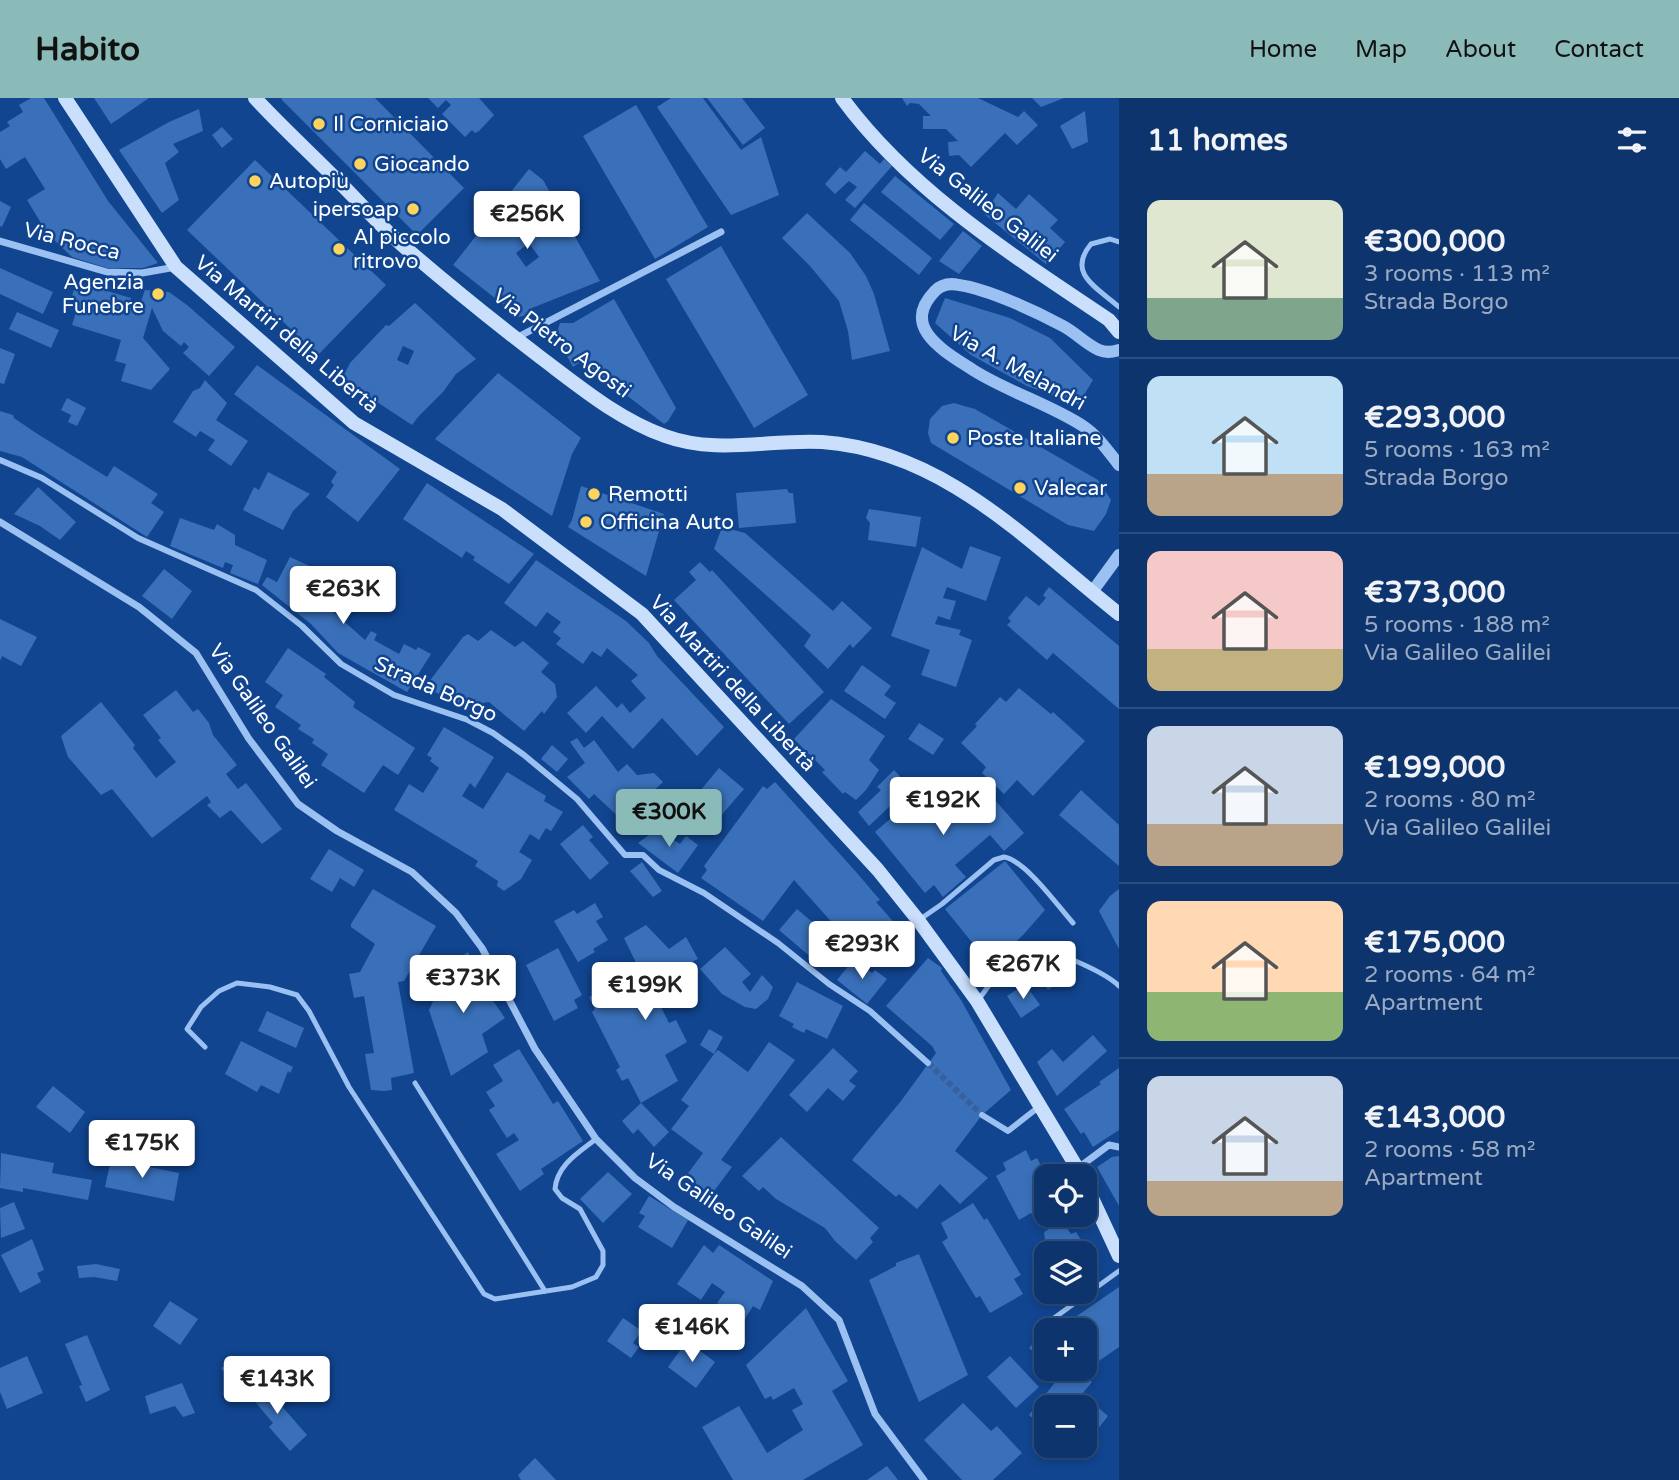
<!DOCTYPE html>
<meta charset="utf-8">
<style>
:root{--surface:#0d346c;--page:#163c72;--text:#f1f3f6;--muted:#9aaac2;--line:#2d4f7f;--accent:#8bbbb9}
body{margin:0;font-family:"Varela Round",sans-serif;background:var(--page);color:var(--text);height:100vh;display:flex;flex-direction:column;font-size:26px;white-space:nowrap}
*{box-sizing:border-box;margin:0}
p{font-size:23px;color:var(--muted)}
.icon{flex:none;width:38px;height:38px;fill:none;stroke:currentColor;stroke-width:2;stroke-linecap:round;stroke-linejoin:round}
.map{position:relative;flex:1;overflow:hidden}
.details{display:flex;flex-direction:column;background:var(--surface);width:560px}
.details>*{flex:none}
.controls{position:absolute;left:1034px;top:1066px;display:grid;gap:14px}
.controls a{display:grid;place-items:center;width:63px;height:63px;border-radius:14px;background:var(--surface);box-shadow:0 4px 10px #0003,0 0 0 2px var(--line);font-size:35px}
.price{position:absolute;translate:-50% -60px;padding:0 16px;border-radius:7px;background:#fff;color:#222;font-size:23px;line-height:46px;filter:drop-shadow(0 2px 4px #0008)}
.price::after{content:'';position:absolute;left:50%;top:42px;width:21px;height:16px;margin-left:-10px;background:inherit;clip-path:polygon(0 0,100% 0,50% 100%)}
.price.selected{background:var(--accent);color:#111}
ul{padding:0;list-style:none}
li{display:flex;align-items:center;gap:21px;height:175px;padding:0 28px}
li+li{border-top:2px solid var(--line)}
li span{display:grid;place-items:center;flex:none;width:196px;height:140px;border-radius:14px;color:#555}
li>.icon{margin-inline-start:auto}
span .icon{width:84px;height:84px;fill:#fffc;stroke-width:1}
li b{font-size:30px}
h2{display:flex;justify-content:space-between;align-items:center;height:84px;padding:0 28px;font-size:30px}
header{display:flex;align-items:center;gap:42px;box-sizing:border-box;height:98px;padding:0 35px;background:var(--accent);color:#111}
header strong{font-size:33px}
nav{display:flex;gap:38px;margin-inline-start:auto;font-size:24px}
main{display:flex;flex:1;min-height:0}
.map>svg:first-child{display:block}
.building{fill:#3970b9;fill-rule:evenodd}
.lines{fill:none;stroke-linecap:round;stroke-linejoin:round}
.pedestrian-tunnel{stroke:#3561a1;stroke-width:6;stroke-dasharray:6 3;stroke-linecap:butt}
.service{stroke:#9bc1f3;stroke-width:5}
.pedestrian{stroke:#9bc1f3;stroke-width:6}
.minor{stroke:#9bc1f3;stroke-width:7}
.tertiary{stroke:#9bc1f3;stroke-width:12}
.secondary{stroke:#cadffc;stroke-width:14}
.poi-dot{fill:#ffd45d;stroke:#114590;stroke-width:2.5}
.labels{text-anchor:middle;stroke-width:5;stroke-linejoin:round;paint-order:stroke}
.poi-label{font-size:21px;fill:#fff;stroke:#114590;text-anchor:start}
.street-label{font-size:21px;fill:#fff;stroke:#114590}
</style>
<header>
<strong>Habito</strong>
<nav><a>Home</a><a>Map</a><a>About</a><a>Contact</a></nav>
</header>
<main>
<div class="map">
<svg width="1119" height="1382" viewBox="0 0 1119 1382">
<rect width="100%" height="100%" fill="#114590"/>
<g class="building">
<path d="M31 0H44L108 103 158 165 143 170H107L72 159 47 135 27 102 45 91 25 59 6 71 0 61V34L10 28 7 24 23 14 19 7Z"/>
<path d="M94 0H149L111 26Z"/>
<path d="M282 0H375L464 90 417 137 281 1Z"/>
<path d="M428 0H479L494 17 479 33 475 35 472 32 465 39 442 16 451 7 446 2 438 10Z"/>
<path d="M671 0H703L741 52 761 39 779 97 731 117 657 9Z"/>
<path d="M707 0H742L765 30 743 47Z"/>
<path d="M902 0H978L1018 19 1024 13 1038 27 1017 47 1005 35 971 69 959 57 949 58 948 44 958 43 946 31H923V18H931L919 6 910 5 907 8Z"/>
<path d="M1032 0H1064L1041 9Z"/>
<path d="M636 7 708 129 655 161 583 38Z"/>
<path d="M199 11 203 33 173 46 179 54 165 65 179 102 162 115 119 52 169 24Z"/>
<path d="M1085 13 1088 44 1072 51 1060 28Z"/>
<path d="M222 29 233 41 222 50 212 37Z"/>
<path d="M865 53 880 66 884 61 892 68 855 110 845 102 857 89 849 83 835 96 825 86 840 69 846 74Z"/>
<path d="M255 62 386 187 318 257 187 132Z"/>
<path d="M529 71 543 82 600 183 532 210 533 215 519 219 453 167ZM529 145 539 159 526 169 516 155Z"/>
<path d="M895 78 954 126 940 142 881 94Z"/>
<path d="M998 95 1016 111 1029 96 1058 122 1050 130 1065 144 1046 166 984 116Z"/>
<path d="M0 103 11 109 2 129 0 128Z"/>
<path d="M864 105 932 160 919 177 850 122Z"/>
<path d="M807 115 850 155 866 178 874 196 890 253 852 262 848 233 839 203 810 168 782 140Z"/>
<path d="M963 133 982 148 959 176 939 163Z"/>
<path d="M721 148 808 297 754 330 666 181Z"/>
<path d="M0 170 53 194 43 216 0 196Z"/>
<path d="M76 184 131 200V202L140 206 145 192 169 194 187 207 235 249 209 278 183 255 189 249 184 244 181 248 163 233 152 210 143 240 170 271 151 292 121 283 126 266 115 263 121 242 72 227 79 204 71 202Z"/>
<path d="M945 200 1010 220 1050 240 1093 282 1078 307 1027 288 971 257 935 225Z"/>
<path d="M614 201 676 310 668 323 664 326 582 263 573 269 556 238 560 225H573Z"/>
<path d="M415 205 476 261 456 276 443 294 418 319 412 327 342 281 350 265 386 227 389 228ZM403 248 414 253 408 267 397 262Z"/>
<path d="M17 214 59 232 51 250 9 231Z"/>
<path d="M0 250 15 256 4 286 0 285Z"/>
<path d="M257 267 400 371 358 424 326 399 334 387 331 384 337 374 234 296Z"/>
<path d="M498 275 581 340 572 356 552 418 435 341Z"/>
<path d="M205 282 227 305 216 322 248 343 231 368 208 352 215 342 200 333 196 339 173 324 193 293 200 290Z"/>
<path d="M67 300 86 310 77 328 68 324 71 317 61 312Z"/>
<path d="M954 305 975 311 1098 382 1111 402 1106 416 1094 433 1068 427 931 345 928 335 930 321 942 308Z"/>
<path d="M0 313 13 317 14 320 36 335 107 379 114 368 158 396 151 405 164 414 147 439 22 359 0 353Z"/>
<path d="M268 374 310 396 293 413 283 432 243 412 254 389 259 392Z"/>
<path d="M427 385 534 456 509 486 473 462 475 459 466 453 462 460 403 421Z"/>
<path d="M581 388 664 416 646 478 568 429 572 422Z"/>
<path d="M38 389 76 424 60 442 40 428 14 416Z"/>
<path d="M787 391 789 395H793L796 425 739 430 736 395Z"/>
<path d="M869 411 921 419 916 449 868 442 870 425 866 420Z"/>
<path d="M180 420 214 432 217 426 235 437V447L267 462 258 486 230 475 233 467 225 464 223 470 170 448Z"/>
<path d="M722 429 745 435 833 513 842 503 872 530 853 550 850 546 828 571 804 548 811 537 714 451Z"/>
<path d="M970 448 1001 459 986 503 947 489 943 500 956 503 950 522 938 518 935 526 961 532 959 537 972 542 956 589 921 577 930 552 891 538 922 449 962 471Z"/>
<path d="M290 459 333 479 327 490 337 496 329 510 365 542 371 533 377 536 374 542 399 556 404 546 416 552 418 549 431 556 407 594 338 555 311 526 262 487 267 479 277 484Z"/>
<path d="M536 462 626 523 649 545 657 558 724 629 697 658 662 620 633 651 602 618 586 635 567 615 596 588 617 610 622 605 630 615 646 600 631 583 638 577 607 550 601 559 592 553 583 566 556 546 561 540 553 534 561 524 547 514 536 529 504 505Z"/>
<path d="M700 464 710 474 712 472 824 594 789 626 674 502 696 482 689 474Z"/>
<path d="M164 471 192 493 172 521 142 498Z"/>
<path d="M1049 489 1119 548V611L1053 555 1047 562 1007 527 1011 523 1008 520 1026 498 1039 508 1046 500 1043 497Z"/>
<path d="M0 521 37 539 21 568 2 558 0 563Z"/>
<path d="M491 532 515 549 523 543 549 565 541 574 555 586 557 599 544 616 542 613 524 633 489 604 463 608 425 589 463 539 468 536 478 543Z"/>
<path d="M288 550 326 576 324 579 355 604 353 609 415 650 398 677 383 667 364 695 321 667 328 656 312 645 314 641 298 631 301 627 275 609 283 597 265 584Z"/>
<path d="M862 567 891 588 884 597 896 605 885 621 844 593Z"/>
<path d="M1019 590 1051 616 1053 614 1085 643 1033 698 1017 682 1004 696 982 675 986 669 961 645 977 628 975 626 1000 599 1006 604Z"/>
<path d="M176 592 193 614 198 611 209 625 213 637 237 667 226 676 238 691 246 685 282 731 262 746 231 712 220 720 207 707 211 704 207 698 152 740 112 691 101 697 68 659 61 638 101 604 135 647 133 650 156 680 176 664 158 642 161 640 143 617Z"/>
<path d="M831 601 885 638 869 662 879 672 866 692 856 702 845 694 843 696 822 674 825 672 794 641Z"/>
<path d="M919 625 944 641 933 657 908 641Z"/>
<path d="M444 629 494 659 475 690 470 685 462 698 483 711 507 674 546 698 544 703 563 714 551 733 546 730 539 742 530 736 519 754 532 762 521 781 504 793 497 788 498 783 475 768 478 763 394 712 409 686 423 695 439 670 430 663 432 660 427 657Z"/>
<path d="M577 640 584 650 594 642 618 674 627 666 637 677 654 675 663 684 622 722 594 696 589 701 567 679 585 665 570 644Z"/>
<path d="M552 647 568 661 557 674 541 661Z"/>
<path d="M719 670 744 691 719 720 695 699Z"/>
<path d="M894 672 910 689 869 728 858 714 881 692 877 689Z"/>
<path d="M775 684 857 775 880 802 876 804 907 839 876 867 844 838 794 782 763 823 701 780 707 772 704 768 763 688 767 691Z"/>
<path d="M936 685 969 723 994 701 1024 735 1004 753 990 737 955 767 966 779 943 799 934 787 925 795 875 734 913 701 919 700Z"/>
<path d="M1081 692 1119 727V768L1059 717Z"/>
<path d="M583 727 593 739 589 742 609 765 590 782 560 746Z"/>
<path d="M657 731 680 746 686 738 698 747 678 775 638 745Z"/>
<path d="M329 751 364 772 354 789 340 780 332 794 310 781Z"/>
<path d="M1005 763 1045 812 1023 837 991 868 945 811Z"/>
<path d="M642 764 662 793 653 799 630 773Z"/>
<path d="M373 791 436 828 404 883 398 884 414 975 391 980 392 992 384 993 371 992 365 956 374 955 364 898 354 900 349 876 360 874 375 846 351 829V826Z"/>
<path d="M1119 791V851L1099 813 1110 798Z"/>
<path d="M595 805 603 819 596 823 608 842 593 851 595 854 578 864 554 823 574 812 577 816Z"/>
<path d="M797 811 838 846 820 867 779 832Z"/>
<path d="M646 827 669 851 686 839 698 861 687 866 694 880 676 889 681 899 661 909 669 925 676 922 687 944 665 957 678 983 641 1005 669 1034 654 1049 638 1031 633 1036 622 1023 641 1005 628 980 622 983 616 972 620 969 592 914 595 911 589 899 640 873 624 840Z"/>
<path d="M725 849 751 876 742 884 750 894 762 877 773 889 768 901 756 911 745 909 722 896 700 871Z"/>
<path d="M558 850 582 897 574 902 578 910 554 923 526 867Z"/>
<path d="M468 854 483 896 487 894 505 920 482 936 488 954 451 978 429 912 451 866Z"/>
<path d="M1026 855 1044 867 1056 886 1048 892 1037 876 1020 864Z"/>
<path d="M928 860 942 870 941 873 961 902 1011 992 982 1017 955 1053 988 1080 960 1106 940 1086 917 1111 899 1096 896 1099 852 1062 901 1003 936 955 932 948 886 908Z"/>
<path d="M854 861 872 875 875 872 887 881 867 906 837 882Z"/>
<path d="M797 884 843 908 827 941 806 931 804 935 792 929 794 926 779 918Z"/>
<path d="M1025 886 1040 907 1021 920 1007 898Z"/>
<path d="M267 913 304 930 296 950 258 933Z"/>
<path d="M709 931 723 939 714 956 718 952 748 974 769 944 795 962 721 1062 732 1069 711 1097 686 1078 703 1055 671 1031 689 1008 681 1002 714 956 700 947Z"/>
<path d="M1093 937 1107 953 1057 998 1037 964 1052 951 1063 964Z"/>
<path d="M241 943 293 969 290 975 288 973 279 996 261 987 257 994 225 976Z"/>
<path d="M833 950 858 973 849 983 856 988 843 1003 828 990 807 1014 789 997Z"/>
<path d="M519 951 553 1006 558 1003 583 1043 541 1071 544 1076 520 1093 496 1056 519 1042 514 1035 507 1040 489 1012 495 1008 486 994 503 983 493 967Z"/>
<path d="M1119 970V1032L1093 1049 1084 1034 1081 1036 1064 1011 1101 986 1099 984Z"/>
<path d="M53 988 85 1014 70 1035 36 1009Z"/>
<path d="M781 1039 879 1130 870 1140 873 1144 856 1162 835 1143 825 1130 776 1101 763 1089 759 1093 742 1078Z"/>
<path d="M1026 1052 1031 1063 1037 1060 1046 1078V1116L1035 1122 1031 1115 1019 1122 996 1078 1006 1072 1003 1065Z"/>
<path d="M1 1055 54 1065 52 1075 92 1082 88 1102 23 1090V1094L0 1090Z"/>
<path d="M1119 1058V1108L1097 1069 1112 1059Z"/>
<path d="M111 1061 179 1075 174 1103 105 1089Z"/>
<path d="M608 1074 632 1096 603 1125 580 1101Z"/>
<path d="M649 1098 688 1122 672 1150 638 1129 645 1118 639 1115Z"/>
<path d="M14 1104 25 1131 1 1140 0 1110Z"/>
<path d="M973 1105 984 1122 987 1120 1021 1177 1014 1181 1023 1196 990 1215 980 1198 976 1200 942 1144 948 1140 941 1125Z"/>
<path d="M1062 1123 1071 1136 1076 1134 1091 1158 1086 1162 1095 1177 1085 1183V1155H1046V1167L1035 1148 1045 1141 1044 1134Z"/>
<path d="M32 1141 44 1172 37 1175 41 1184 20 1195 1 1157Z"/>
<path d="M704 1147 713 1155 719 1147 773 1183 760 1212 753 1208 735 1237 711 1222 721 1207 717 1205 725 1194 712 1185 701 1202 677 1186Z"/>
<path d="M919 1156 968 1277 919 1304 869 1182 896 1168V1165Z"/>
<path d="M96 1166 120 1171 117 1183 94 1179 79 1180 77 1168Z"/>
<path d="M1119 1189V1249L1096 1265 1085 1249V1232H1074L1068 1224Z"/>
<path d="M170 1203 198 1221 180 1247 153 1228Z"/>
<path d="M806 1210 848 1283 832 1293 863 1347 803 1382H733L702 1329 739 1308 767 1355 803 1332 792 1312 803 1306 794 1290 773 1302 771 1298 765 1301 746 1267Z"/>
<path d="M623 1220 642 1233 633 1245 639 1249 631 1260 607 1243Z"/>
<path d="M87 1237 110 1292 86 1304 79 1288 82 1287 65 1246Z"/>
<path d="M1039 1239 1046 1245V1265L1029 1250Z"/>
<path d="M687 1243 715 1264 696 1290 668 1269Z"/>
<path d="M27 1258 43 1295 7 1311 0 1294V1270Z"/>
<path d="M1010 1258 1039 1289 1016 1310 987 1279Z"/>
<path d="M233 1262 247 1280 235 1288 221 1270Z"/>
<path d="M1053 1270H1076L1092 1284 1082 1296 1108 1318 1074 1362 1056 1348H1085V1309H1046V1332L1029 1317 1061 1277Z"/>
<path d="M258 1281 307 1337 290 1353 269 1329 273 1325 245 1292Z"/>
<path d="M182 1285 195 1315 183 1319 175 1308 150 1316 145 1298Z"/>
<path d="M963 1305 991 1333 997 1328 1022 1355 993 1382H962L924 1342Z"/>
<path d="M535 1360 556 1382H521L518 1377Z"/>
<path d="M887 1368 898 1382H867Z"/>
</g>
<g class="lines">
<path class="pedestrian-tunnel" d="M928 965 982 1017"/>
<g class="service">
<path d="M1119 144 1110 141 1091 146C1066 176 1098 190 1119 209"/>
<path d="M919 822 942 806 994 762 1004 759C1026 763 1057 807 1073 825"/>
<path d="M979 901 1009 860 1023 847C1045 848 1104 873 1119 888"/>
<path d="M205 949 187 931 201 909 219 893 237 885 270 889 297 897 309 913 349 989 484 1196 495 1201 572 1189 596 1179 603 1167V1153L580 1111 562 1100 555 1091C557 1067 578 1055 596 1041"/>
<path d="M415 985 545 1193"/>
<path d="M1050 1223 1119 1173"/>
</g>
<g class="pedestrian">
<path d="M0 362 42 380 138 440 256 492 302 528 341 566 394 597 468 622 493 635 524 657 577 701 625 757H643L659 772 704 795 778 845 829 886 870 913 928 965"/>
<path d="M982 1017 1008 1033 1040 1008"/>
</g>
<g class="minor">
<path d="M0 143 107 174 142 175 176 169"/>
<path d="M516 240 721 134"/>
<path d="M0 424 139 509 196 555 249 641 298 706 337 733 412 774 456 815 482 850 535 951 596 1041 635 1080 674 1109 802 1188 839 1222 875 1316 924 1382"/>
<path d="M1078 1070 1109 1047 1119 1049"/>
</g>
<g class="tertiary">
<path d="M1119 252C1113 254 1106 255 1099 252 1086 246 1076 235 1063 228 1037 214 988 191 959 187 950 185 941 187 935 193 899 230 946 254 973 272 1008 294 1049 306 1083 328 1098 338 1108 353 1119 367"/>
<path d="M1092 494 1119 457"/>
</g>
<g class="secondary">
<path d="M65 0 176 169 354 325 502 411 642 516 878 772 918 822 977 903 1082 1078"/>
<path d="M255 0C279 26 305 50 330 75 354 98 376 124 401 146 446 185 493 223 540 259 580 289 618 321 665 338 717 357 769 341 822 344 945 353 1029 445 1119 516"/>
<path d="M842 0C911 94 1014 158 1109 222L1119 234"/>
<path d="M1085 1085 1119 1158"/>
</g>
</g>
<g class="poi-dot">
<circle cx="319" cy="26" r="7"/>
<circle cx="360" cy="66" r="7"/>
<circle cx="255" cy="83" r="7"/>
<circle cx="413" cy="111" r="7"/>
<circle cx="339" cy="151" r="7"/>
<circle cx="158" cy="196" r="7"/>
<circle cx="953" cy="340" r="7"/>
<circle cx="1020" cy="390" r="7"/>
<circle cx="594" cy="396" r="7"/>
<circle cx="586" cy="424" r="7"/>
</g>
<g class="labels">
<g class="poi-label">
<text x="333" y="33">Il Corniciaio</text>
<text x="374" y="73">Giocando</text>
<text x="269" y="90">Autopiù</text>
<text x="399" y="118" text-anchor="end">ipersoap</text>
<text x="353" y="146">Al piccolo<tspan x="353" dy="24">ritrovo</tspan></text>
<text x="144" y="191" text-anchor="end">Agenzia<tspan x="144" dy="24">Funebre</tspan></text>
<text x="967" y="347">Poste Italiane</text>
<text x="1034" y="397">Valecar</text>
<text x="608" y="403">Remotti</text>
<text x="600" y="431">Officina Auto</text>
</g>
<g class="street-label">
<text transform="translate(988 107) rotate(38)" y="7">Via Galileo Galilei</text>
<text transform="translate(72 143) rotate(14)" y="7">Via Rocca</text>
<text transform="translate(287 236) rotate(40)" y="7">Via Martiri della Libertà</text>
<text transform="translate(562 245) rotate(37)" y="7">Via Pietro Agosti</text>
<text transform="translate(1018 270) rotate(29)" y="7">Via A. Melandri</text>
<text transform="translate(733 585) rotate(47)" y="7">Via Martiri della Libertà</text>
<text transform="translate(436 591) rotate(24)" y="7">Strada Borgo</text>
<text transform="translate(263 618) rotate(55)" y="7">Via Galileo Galilei</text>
<text transform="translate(719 1108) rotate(34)" y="7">Via Galileo Galilei</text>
</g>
</g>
</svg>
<div class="controls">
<a><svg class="icon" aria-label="locate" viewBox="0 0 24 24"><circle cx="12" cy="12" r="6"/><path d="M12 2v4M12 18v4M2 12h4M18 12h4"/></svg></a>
<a><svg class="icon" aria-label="layers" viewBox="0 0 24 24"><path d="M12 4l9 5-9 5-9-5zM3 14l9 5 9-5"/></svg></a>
<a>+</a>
<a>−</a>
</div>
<b class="price" style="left:527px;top:153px">€256K</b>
<b class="price" style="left:343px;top:528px">€263K</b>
<b class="price" style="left:943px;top:739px">€192K</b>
<b class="price selected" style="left:669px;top:751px">€300K</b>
<b class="price" style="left:862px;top:883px">€293K</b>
<b class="price" style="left:1023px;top:903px">€267K</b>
<b class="price" style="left:463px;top:917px">€373K</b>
<b class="price" style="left:645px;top:924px">€199K</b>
<b class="price" style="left:142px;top:1082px">€175K</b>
<b class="price" style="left:692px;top:1266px">€146K</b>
<b class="price" style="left:277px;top:1318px">€143K</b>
</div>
<section class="details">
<h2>11 homes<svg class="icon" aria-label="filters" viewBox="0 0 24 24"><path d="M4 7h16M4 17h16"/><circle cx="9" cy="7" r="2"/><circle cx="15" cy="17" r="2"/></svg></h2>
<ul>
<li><span style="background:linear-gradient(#dfe7d0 70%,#7fa58c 0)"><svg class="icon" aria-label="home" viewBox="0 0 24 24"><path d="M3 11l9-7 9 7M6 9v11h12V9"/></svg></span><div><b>€300,000</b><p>3 rooms · 113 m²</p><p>Strada Borgo</p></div></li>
<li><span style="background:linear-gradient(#bfe0f5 70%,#b9a48a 0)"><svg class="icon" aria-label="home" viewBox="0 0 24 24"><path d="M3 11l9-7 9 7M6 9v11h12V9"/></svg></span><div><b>€293,000</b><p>5 rooms · 163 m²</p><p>Strada Borgo</p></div></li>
<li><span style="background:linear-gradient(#f6c9c9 70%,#c2b280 0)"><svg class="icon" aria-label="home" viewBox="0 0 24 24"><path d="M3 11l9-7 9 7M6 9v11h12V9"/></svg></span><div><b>€373,000</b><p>5 rooms · 188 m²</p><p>Via Galileo Galilei</p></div></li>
<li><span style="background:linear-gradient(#c9d6e8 70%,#b9a48a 0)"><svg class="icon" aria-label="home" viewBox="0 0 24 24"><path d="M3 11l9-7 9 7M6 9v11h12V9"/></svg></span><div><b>€199,000</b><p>2 rooms · 80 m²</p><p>Via Galileo Galilei</p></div></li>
<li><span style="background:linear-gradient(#ffd9b3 65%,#8fb573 0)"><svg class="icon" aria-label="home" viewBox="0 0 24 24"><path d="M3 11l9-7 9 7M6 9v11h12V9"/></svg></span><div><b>€175,000</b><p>2 rooms · 64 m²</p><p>Apartment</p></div></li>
<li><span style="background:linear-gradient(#c9d6e8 75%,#b9a48a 0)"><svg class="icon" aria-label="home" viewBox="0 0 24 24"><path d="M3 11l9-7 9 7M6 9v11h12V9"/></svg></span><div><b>€143,000</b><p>2 rooms · 58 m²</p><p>Apartment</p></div></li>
</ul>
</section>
</main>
